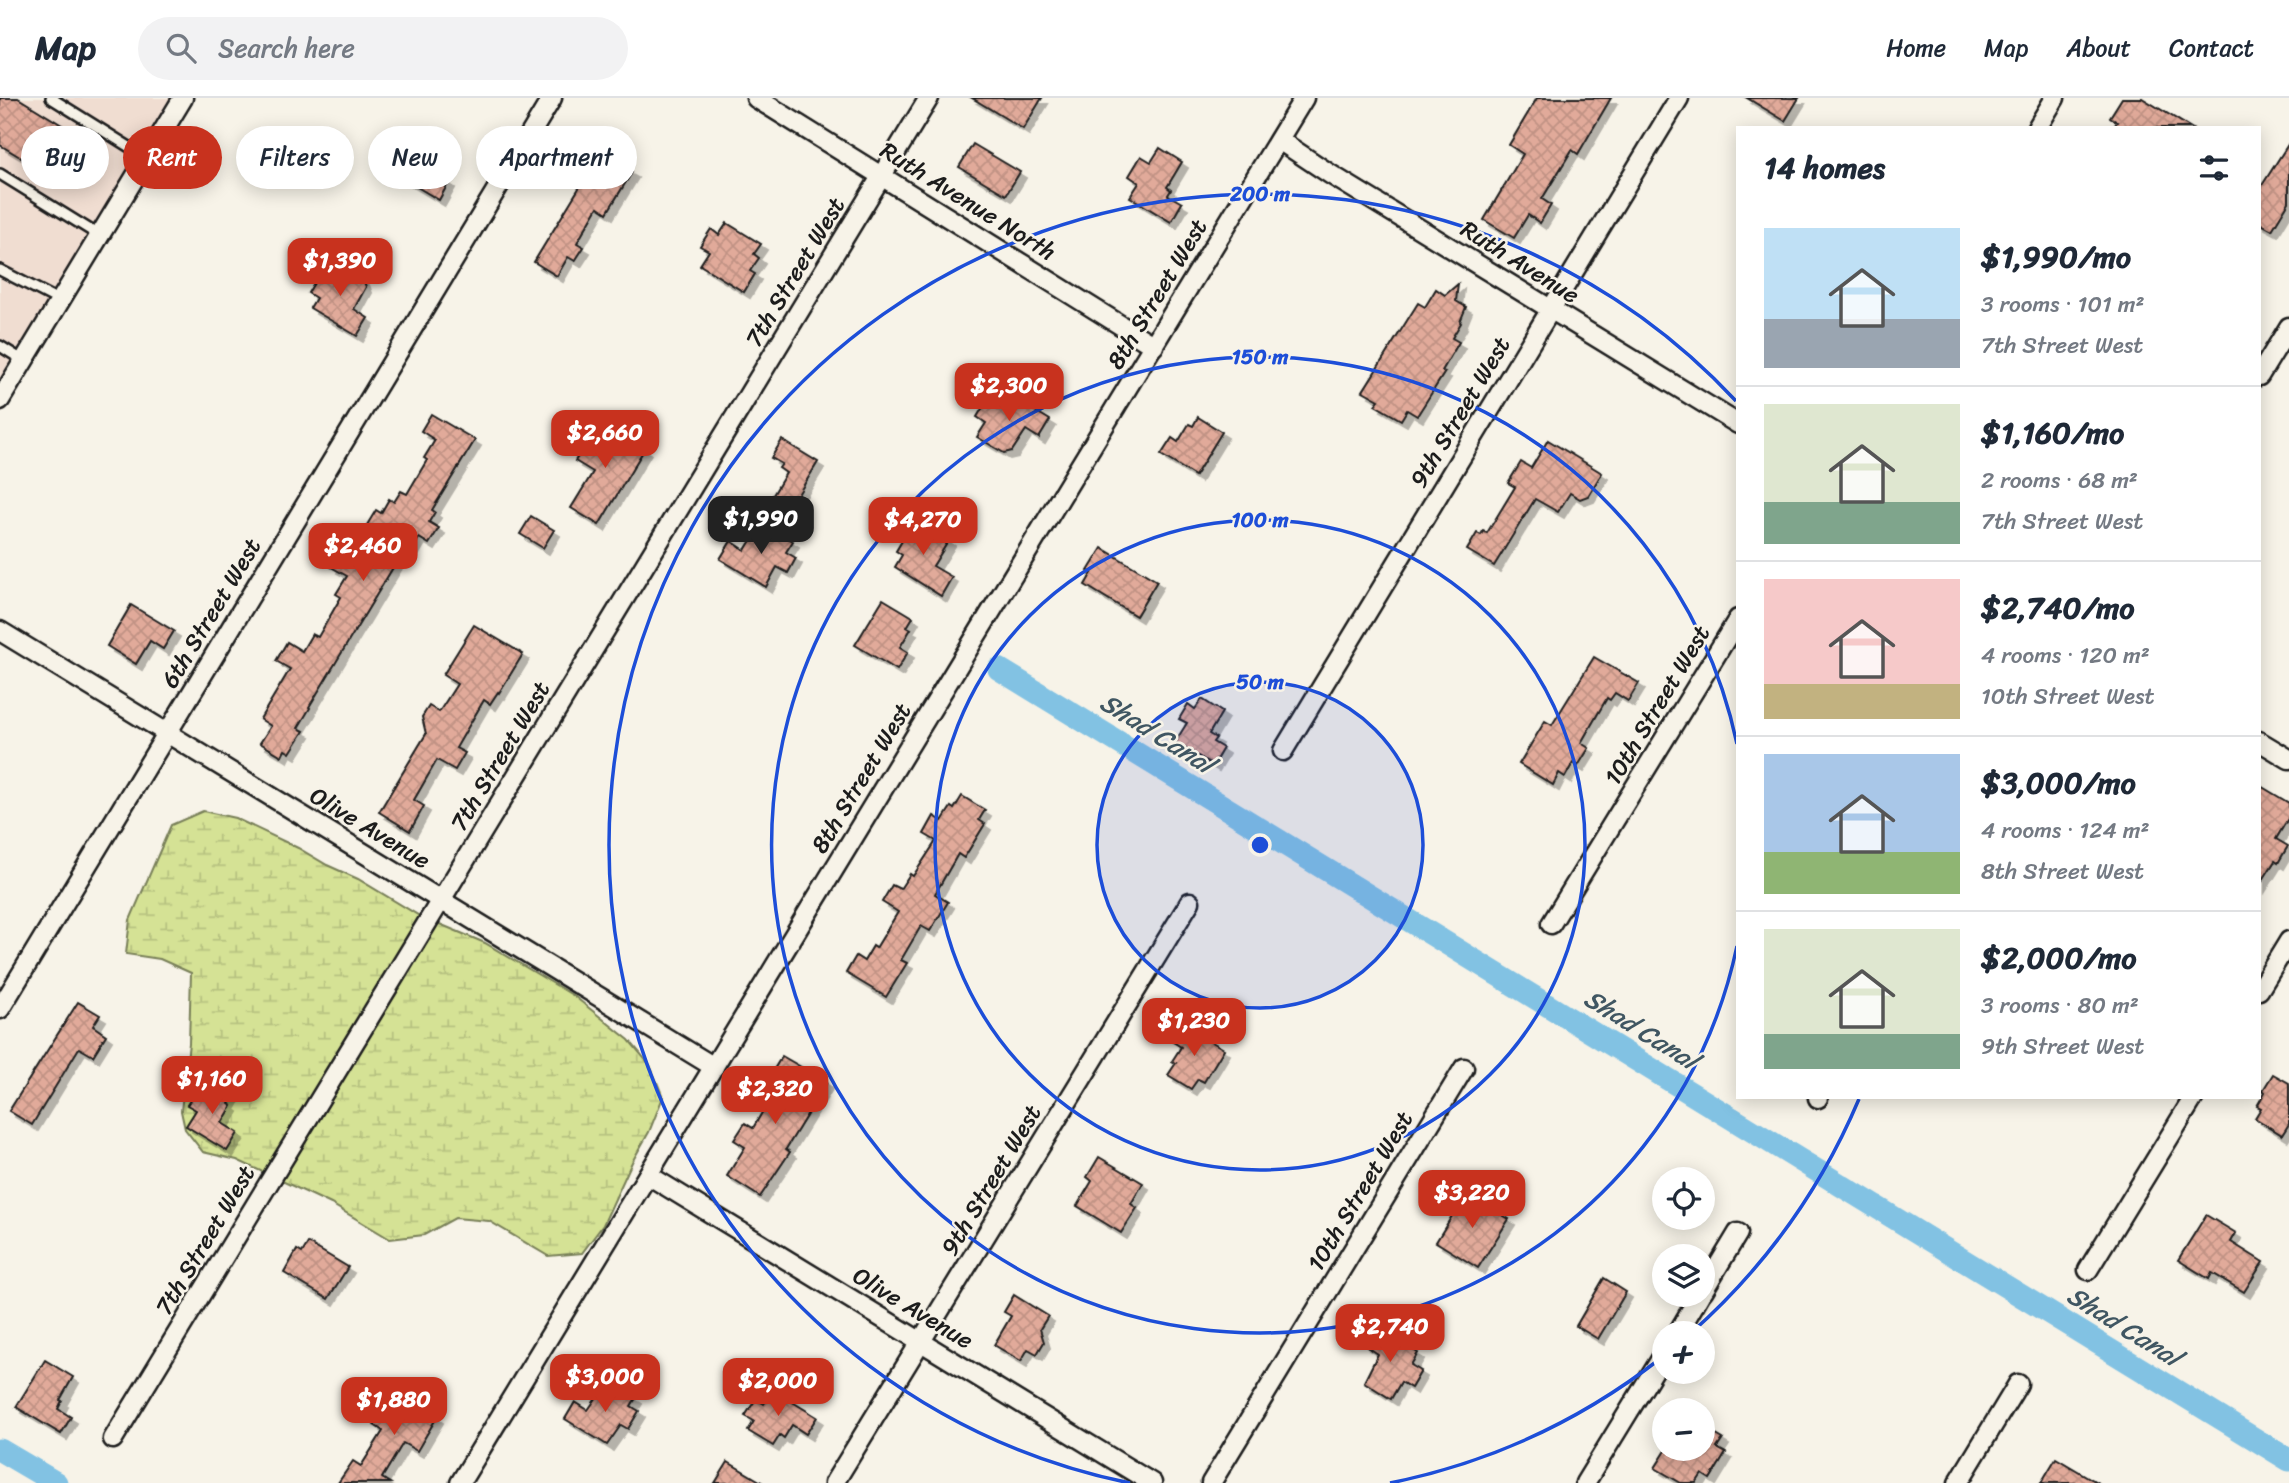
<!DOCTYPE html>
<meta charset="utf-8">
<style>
:root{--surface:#fff;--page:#f2f2f3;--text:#1f2937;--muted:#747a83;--line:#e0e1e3;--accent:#c8321e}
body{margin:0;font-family:Sriracha,sans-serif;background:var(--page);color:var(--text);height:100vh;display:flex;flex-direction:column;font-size:26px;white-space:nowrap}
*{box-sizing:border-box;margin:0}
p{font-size:23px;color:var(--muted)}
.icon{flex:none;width:38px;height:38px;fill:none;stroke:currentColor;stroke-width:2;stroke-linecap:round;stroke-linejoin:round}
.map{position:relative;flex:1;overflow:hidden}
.sheet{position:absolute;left:1736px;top:28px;width:525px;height:973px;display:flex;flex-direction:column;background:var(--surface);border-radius:0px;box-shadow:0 4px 18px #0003}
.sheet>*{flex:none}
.top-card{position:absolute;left:21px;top:28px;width:665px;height:63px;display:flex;gap:14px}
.buttons{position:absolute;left:1652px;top:1069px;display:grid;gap:14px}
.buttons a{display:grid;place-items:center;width:63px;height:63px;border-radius:50%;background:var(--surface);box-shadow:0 4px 18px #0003;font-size:35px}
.price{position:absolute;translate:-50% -60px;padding:0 16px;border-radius:14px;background:var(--accent);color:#fff;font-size:23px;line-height:46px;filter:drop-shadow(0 2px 4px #0008)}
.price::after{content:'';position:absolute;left:50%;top:42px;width:21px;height:16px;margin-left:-10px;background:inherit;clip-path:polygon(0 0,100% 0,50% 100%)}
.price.current{background:#222;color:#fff}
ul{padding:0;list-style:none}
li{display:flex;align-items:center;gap:21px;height:175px;padding:0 28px}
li+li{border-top:2px solid var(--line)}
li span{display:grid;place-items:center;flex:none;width:196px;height:140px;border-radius:0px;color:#555}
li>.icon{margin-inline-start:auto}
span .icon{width:84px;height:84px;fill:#fffc;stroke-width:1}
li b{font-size:30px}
h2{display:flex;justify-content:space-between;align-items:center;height:84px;padding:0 28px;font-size:30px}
.pill{padding:0 24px;border-radius:32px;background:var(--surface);box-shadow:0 4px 18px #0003;font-size:24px;line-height:63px}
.pill.current{background:var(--accent);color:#fff}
header{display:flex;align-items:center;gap:42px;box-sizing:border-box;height:98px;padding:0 35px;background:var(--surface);border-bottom:2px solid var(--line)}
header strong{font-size:33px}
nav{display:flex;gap:38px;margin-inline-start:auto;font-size:24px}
.search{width:490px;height:63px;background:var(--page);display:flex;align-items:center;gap:18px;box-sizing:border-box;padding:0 24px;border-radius:38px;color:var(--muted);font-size:26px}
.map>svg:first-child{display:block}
.built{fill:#f0ddd1}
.wetland{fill:url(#wetland-marsh);stroke:#787f58;stroke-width:2}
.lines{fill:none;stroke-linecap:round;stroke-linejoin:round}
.canal{stroke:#82c2e3;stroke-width:23}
.building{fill:url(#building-cross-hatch);stroke:#1c1c1c;stroke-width:2;filter:url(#shadow)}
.lane-casing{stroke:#1c1c1c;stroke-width:14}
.street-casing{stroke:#1c1c1c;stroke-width:23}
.lane{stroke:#f7f3e8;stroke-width:9}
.street{stroke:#f7f3e8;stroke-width:18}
.ring{fill:none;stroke:#1d4ed8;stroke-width:3.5}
.labels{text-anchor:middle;stroke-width:5;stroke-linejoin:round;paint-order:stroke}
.street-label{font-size:24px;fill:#1c1c1c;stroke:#f7f3e8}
.water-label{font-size:26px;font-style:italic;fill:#405662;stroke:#f7f3e8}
.centre{fill:#1d4ed8;stroke:#f7f3e8;stroke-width:3.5}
.ring-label{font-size:21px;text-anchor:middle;font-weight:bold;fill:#1d4ed8;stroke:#f7f3e8;stroke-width:5;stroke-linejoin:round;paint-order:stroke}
</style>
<header>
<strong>Map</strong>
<div class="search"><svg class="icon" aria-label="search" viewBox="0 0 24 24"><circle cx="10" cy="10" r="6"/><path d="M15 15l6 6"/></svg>Search here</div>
<nav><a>Home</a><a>Map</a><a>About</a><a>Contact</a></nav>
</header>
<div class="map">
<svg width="2289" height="1385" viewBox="0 0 2289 1385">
<defs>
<pattern id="wetland-marsh" width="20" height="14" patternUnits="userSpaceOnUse" patternTransform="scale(1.75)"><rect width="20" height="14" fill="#d5e295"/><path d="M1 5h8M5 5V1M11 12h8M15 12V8" fill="none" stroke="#b6c180"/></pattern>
<pattern id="building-cross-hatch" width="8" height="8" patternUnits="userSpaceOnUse" patternTransform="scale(1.75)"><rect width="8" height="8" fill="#e1aa9a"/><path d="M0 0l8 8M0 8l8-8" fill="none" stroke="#c09284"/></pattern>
<filter id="shadow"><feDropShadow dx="6" dy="6" stdDeviation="0" flood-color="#0004"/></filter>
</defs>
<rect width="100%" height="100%" fill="#f7f3e8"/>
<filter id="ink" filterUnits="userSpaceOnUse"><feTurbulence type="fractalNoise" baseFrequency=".0143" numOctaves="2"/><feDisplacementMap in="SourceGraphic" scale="14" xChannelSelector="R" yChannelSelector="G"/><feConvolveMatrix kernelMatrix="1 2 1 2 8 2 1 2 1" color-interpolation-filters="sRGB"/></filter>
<g filter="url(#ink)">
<path class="built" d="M0 0H184L0 305Z"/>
<path class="wetland" d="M203 713 235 720 298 750 327 767 358 781 418 817 485 845 574 898 629 942 650 967 663 999 649 1034 632 1064 603 1127 582 1155 548 1158 489 1123 455 1120 424 1137 390 1141 331 1106 237 1062 203 1054 185 1031 181 1013 189 945 191 875 160 861 126 856 130 822 171 727Z"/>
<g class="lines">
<g class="canal">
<path d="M999 571 2289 1362"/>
<path d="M0 1352 56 1385"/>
</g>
</g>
<g class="building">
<path d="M0 0H18L70 32 45 74 0 47Z"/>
<path d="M972 0H1042L1023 31Z"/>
<path d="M1537 0H1611L1578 56 1572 52 1542 101 1551 107 1540 125 1528 117 1514 140 1484 122 1523 56 1509 47Z"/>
<path d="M1747 0H1799L1785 23Z"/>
<path d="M2122 0H2142L2191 30H2113L2117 24 2110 19Z"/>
<path d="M427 37 448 50 435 75 449 84 439 102 402 80Z"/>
<path d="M2289 45V104L2272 132 2259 125V92Z"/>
<path d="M973 46 1020 74 1006 97 959 69Z"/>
<path d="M604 49 627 62 623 69 632 74 607 115 598 109 577 145 584 149 575 163 568 159 557 178 534 164Z"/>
<path d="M1160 50 1182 64 1167 89 1171 92 1168 97 1182 105 1171 124 1130 99 1139 85 1129 78 1141 58 1151 64Z"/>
<path d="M727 125 761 146 754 156 759 160 750 173 755 176 744 194 700 167 709 153 700 148 711 131 719 137Z"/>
<path d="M337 165 363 181 366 189 354 211 368 220 357 238 310 210 316 200 308 195 320 175 328 180Z"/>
<path d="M1458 186 1456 203 1466 209 1460 224 1461 225 1452 240 1459 244 1442 273 1445 274 1417 318 1407 312 1401 322 1375 307 1379 302 1363 293 1418 205 1425 209 1436 191 1445 197Z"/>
<path d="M1004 294 1050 322 1039 340 1026 332 1012 353 1004 355 977 339 986 325 977 319 989 299 998 304Z"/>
<path d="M431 316 475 342 432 412 435 414 429 424 439 430 429 446 419 440 409 457 403 453 309 609 310 610 298 630 304 633 290 655 285 652 282 658 260 645 271 628 260 621 290 571 276 563 287 544 302 553 312 536 318 539 341 499 336 496 347 478 331 469 343 451 350 455 376 412 381 415 389 401 394 404 401 393 407 396 427 362 424 360 435 342 421 333Z"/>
<path d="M1198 319 1222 334 1195 378 1161 357 1172 340 1178 344 1189 326 1193 328Z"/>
<path d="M600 322 645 350 599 427 571 410 593 374 575 363Z"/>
<path d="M782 342 818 364 791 408 773 397 786 375 779 370 782 366 771 360Z"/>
<path d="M1548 342 1602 375 1588 398 1580 401 1570 395 1558 414 1535 401 1494 468 1467 452 1477 435 1481 437 1483 433 1487 435 1515 389 1508 385 1521 364 1531 370Z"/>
<path d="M531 418 554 432 543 450 520 436Z"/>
<path d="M915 421 949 442 933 468 952 479 941 498 895 469 902 457 896 453Z"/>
<path d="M766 427 793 443 786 454 796 460 788 475 777 469 766 489 720 461 731 443 745 452 755 436 759 438Z"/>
<path d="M1102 450 1157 483 1136 518 1085 487 1092 475 1088 473Z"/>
<path d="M883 501 913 519 907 529 911 531 900 549 908 554 897 572 855 547Z"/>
<path d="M131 507 174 533 163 551 150 543 136 566 107 548Z"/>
<path d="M474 527 523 556 499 595 498 594 490 606 484 602 467 631 456 650 465 655 455 672 437 662 414 702 424 708 410 733 379 714 426 636 422 619 429 608 439 614 457 586 443 577Z"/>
<path d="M1594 559 1639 585 1628 603 1615 595 1610 602 1607 600 1581 645 1589 650 1578 668 1573 665 1565 679 1559 675 1553 687 1519 666 1545 623 1552 627Z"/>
<path d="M1202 601 1222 614 1209 636 1216 640 1213 644 1223 650 1213 667 1175 644 1187 625 1179 621 1188 606 1195 611Z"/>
<path d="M2259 687 2289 705V719L2276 741 2288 748 2278 765 2275 763 2259 788Z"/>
<path d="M962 698 985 712 979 722 985 726 964 760 958 756 935 796 948 804 930 833 921 828 901 862 907 865 886 899 846 875 856 858 864 863 873 848 876 850 898 814 882 804 892 787 900 791 910 776 913 778 936 743 924 736 934 718 942 723 951 709 954 711Z"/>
<path d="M78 904 100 917 93 928 106 937 93 958 79 950 32 1027 9 1013Z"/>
<path d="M1183 927 1224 951 1204 984 1198 981 1191 991 1168 977 1176 965 1172 963 1181 949 1173 944Z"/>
<path d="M782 958 827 984 786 1051 790 1054 760 1099 727 1078 745 1049 734 1042 745 1025 753 1030 771 999 768 998 778 980 771 976Z"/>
<path d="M2273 976 2289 985V1026L2282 1037 2255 1020 2261 1010 2257 1008 2265 994 2263 992Z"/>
<path d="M213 984 234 997 229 1006 232 1008 222 1025 238 1035 227 1053 186 1028 196 1012 187 1007 198 990 206 995Z"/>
<path d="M1099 1059 1143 1085 1131 1106 1137 1110 1121 1135 1077 1108 1092 1083 1087 1079Z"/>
<path d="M1466 1095 1509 1121 1478 1170 1436 1144Z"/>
<path d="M2206 1117 2236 1135 2231 1144 2263 1164 2244 1194 2212 1175 2209 1181 2178 1162Z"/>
<path d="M308 1145 348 1169 328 1201 284 1175 297 1152 302 1155Z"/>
<path d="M1604 1180 1626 1194 1598 1241 1576 1228Z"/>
<path d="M1014 1197 1048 1218 1040 1231 1044 1244 1037 1256 1028 1251 1021 1263 994 1247 1011 1218 1004 1214Z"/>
<path d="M1374 1228 1418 1255 1411 1267 1421 1273 1411 1290 1401 1284 1391 1301 1364 1284 1378 1256 1363 1246Z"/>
<path d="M45 1262 73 1279 60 1302 62 1303 58 1311 71 1319 61 1336 16 1309Z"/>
<path d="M608 1283 636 1300 631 1308 639 1313 628 1331 621 1327 607 1347 565 1321 575 1304 588 1312Z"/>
<path d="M773 1292 817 1319 806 1336 792 1327 784 1340 780 1337 773 1348 748 1333 754 1323 745 1318 756 1301 764 1306Z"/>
<path d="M413 1293 436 1307 431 1315 437 1319 417 1353 403 1345 382 1380 390 1385H338L353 1363 361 1368 383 1333 374 1327 394 1294 407 1302Z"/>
<path d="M1703 1329 1723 1341 1717 1350 1726 1355 1710 1381 1702 1376 1696 1385H1681L1655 1370 1667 1351H1703Z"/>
<path d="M2056 1360 2098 1385H2041Z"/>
<path d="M728 1364 763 1385H715Z"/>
</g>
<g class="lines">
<g class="lane-casing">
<g id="lane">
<path d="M51 0 147 60"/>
<path d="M0 76 100 138"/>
<path d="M0 172 60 203"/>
<path d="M0 248 24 263"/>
</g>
</g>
<g class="street-casing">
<g id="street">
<path d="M756 0 1154 248"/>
<path d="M2037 30 2055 0"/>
<path d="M1279 42 1330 76 1738 326"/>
<path d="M2259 278 2289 229"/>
<path d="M0 302 183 0"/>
<path d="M0 533 714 969"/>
<path d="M2259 643 2289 661"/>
<path d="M1283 653 1679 0"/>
<path d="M1551 826 1738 521"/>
<path d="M2259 892 2289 843"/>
<path d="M0 911 552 0"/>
<path d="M1818 1000V999"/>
<path d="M648 1077 1152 1385"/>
<path d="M2088 1172 2194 999"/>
<path d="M1703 1193 1738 1135"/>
<path d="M1677 1236 1700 1197"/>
<path d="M113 1341 929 0"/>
<path d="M460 1385 1304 0"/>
<path d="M834 1385 1190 804"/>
<path d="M1211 1385 1464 970"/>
<path d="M1585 1385 1664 1256"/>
<path d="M1958 1385 2018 1286"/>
</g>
</g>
<use href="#lane" class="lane"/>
<use href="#street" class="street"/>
</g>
</g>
<circle cx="1260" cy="747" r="163" fill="#1d4ed8" fill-opacity=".12"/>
<g class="ring">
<circle cx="1260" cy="747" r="163"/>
<circle cx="1260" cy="747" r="325"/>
<path d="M1737 848A488 488 0 1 1 1737 646"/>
<path d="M1859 1001A651 651 0 0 1 1691 1235M1661 1260A651 651 0 0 1 1390 1385M1130 1385A651 651 0 1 1 1736 303"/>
</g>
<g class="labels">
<g class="street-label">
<text transform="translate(968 103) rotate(32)" y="8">Ruth Avenue North</text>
<text transform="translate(1520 164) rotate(32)" y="8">Ruth Avenue</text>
<text transform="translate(795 174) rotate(-59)" y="8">7th Street West</text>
<text transform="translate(1157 196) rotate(-59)" y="8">8th Street West</text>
<text transform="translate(1460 314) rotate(-59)" y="8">9th Street West</text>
<text transform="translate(211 515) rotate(-59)" y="8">6th Street West</text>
<text transform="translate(1657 607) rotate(-59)" y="8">10th Street West</text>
<text transform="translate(500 658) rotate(-59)" y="8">7th Street West</text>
<text transform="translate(861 680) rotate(-59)" y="8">8th Street West</text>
<text transform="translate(370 730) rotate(31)" y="8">Olive Avenue</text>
<text transform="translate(991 1082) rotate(-59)" y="8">9th Street West</text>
<text transform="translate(1360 1093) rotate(-59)" y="8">10th Street West</text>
<text transform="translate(205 1142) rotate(-59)" y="8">7th Street West</text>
<text transform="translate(913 1210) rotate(31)" y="8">Olive Avenue</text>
</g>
<g class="water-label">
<text transform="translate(1157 635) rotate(32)" y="9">Shad Canal</text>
<text transform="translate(1641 931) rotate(32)" y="9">Shad Canal</text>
<text transform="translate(2124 1228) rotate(32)" y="9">Shad Canal</text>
</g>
</g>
<circle cx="1260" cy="747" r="10" class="centre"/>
<g class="ring-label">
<text x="1260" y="103">200 m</text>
<text x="1260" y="266">150 m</text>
<text x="1260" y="429">100 m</text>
<text x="1260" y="591">50 m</text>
</g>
</svg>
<div class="buttons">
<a><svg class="icon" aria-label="locate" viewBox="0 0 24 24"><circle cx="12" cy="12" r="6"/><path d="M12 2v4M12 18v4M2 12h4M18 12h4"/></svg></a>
<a><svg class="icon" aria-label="layers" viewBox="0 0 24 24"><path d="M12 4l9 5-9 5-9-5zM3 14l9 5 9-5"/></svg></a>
<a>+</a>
<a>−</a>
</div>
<b class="price" style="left:340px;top:200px">$1,390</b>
<b class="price" style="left:1009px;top:325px">$2,300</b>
<b class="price" style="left:605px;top:372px">$2,660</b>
<b class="price current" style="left:761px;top:458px">$1,990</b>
<b class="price" style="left:923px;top:459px">$4,270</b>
<b class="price" style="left:363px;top:485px">$2,460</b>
<b class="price" style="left:1194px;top:960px">$1,230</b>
<b class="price" style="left:212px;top:1018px">$1,160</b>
<b class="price" style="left:775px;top:1028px">$2,320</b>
<b class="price" style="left:1472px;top:1132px">$3,220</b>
<b class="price" style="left:1390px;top:1266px">$2,740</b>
<b class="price" style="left:605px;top:1316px">$3,000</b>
<b class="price" style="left:778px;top:1320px">$2,000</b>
<b class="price" style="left:394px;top:1339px">$1,880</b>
<div class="top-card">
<a class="pill">Buy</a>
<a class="pill current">Rent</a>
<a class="pill">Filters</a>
<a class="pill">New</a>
<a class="pill">Apartment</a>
</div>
<section class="sheet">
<h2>14 homes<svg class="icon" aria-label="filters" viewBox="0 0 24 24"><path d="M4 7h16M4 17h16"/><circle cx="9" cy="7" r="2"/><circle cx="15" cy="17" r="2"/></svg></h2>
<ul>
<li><span style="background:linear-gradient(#bfe0f5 65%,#9aa5b1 0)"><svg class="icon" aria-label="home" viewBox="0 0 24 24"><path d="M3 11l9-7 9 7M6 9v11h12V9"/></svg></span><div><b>$1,990/mo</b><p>3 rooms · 101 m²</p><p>7th Street West</p></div></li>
<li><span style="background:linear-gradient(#dfe7d0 70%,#7fa58c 0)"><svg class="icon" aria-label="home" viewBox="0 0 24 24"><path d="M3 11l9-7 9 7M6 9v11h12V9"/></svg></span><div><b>$1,160/mo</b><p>2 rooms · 68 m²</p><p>7th Street West</p></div></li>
<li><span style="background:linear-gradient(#f6c9c9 75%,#c2b280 0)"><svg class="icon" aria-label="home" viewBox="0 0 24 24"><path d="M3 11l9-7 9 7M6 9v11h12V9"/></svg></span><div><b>$2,740/mo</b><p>4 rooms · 120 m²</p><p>10th Street West</p></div></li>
<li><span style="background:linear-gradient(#a9c7e8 70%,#8fb573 0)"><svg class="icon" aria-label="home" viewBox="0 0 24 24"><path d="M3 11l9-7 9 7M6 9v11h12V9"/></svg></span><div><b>$3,000/mo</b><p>4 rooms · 124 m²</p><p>8th Street West</p></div></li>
<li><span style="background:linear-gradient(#dfe7d0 75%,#7fa58c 0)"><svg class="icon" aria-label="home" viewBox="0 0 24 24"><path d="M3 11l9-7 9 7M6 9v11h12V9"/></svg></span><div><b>$2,000/mo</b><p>3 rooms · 80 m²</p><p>9th Street West</p></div></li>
</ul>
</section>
</div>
